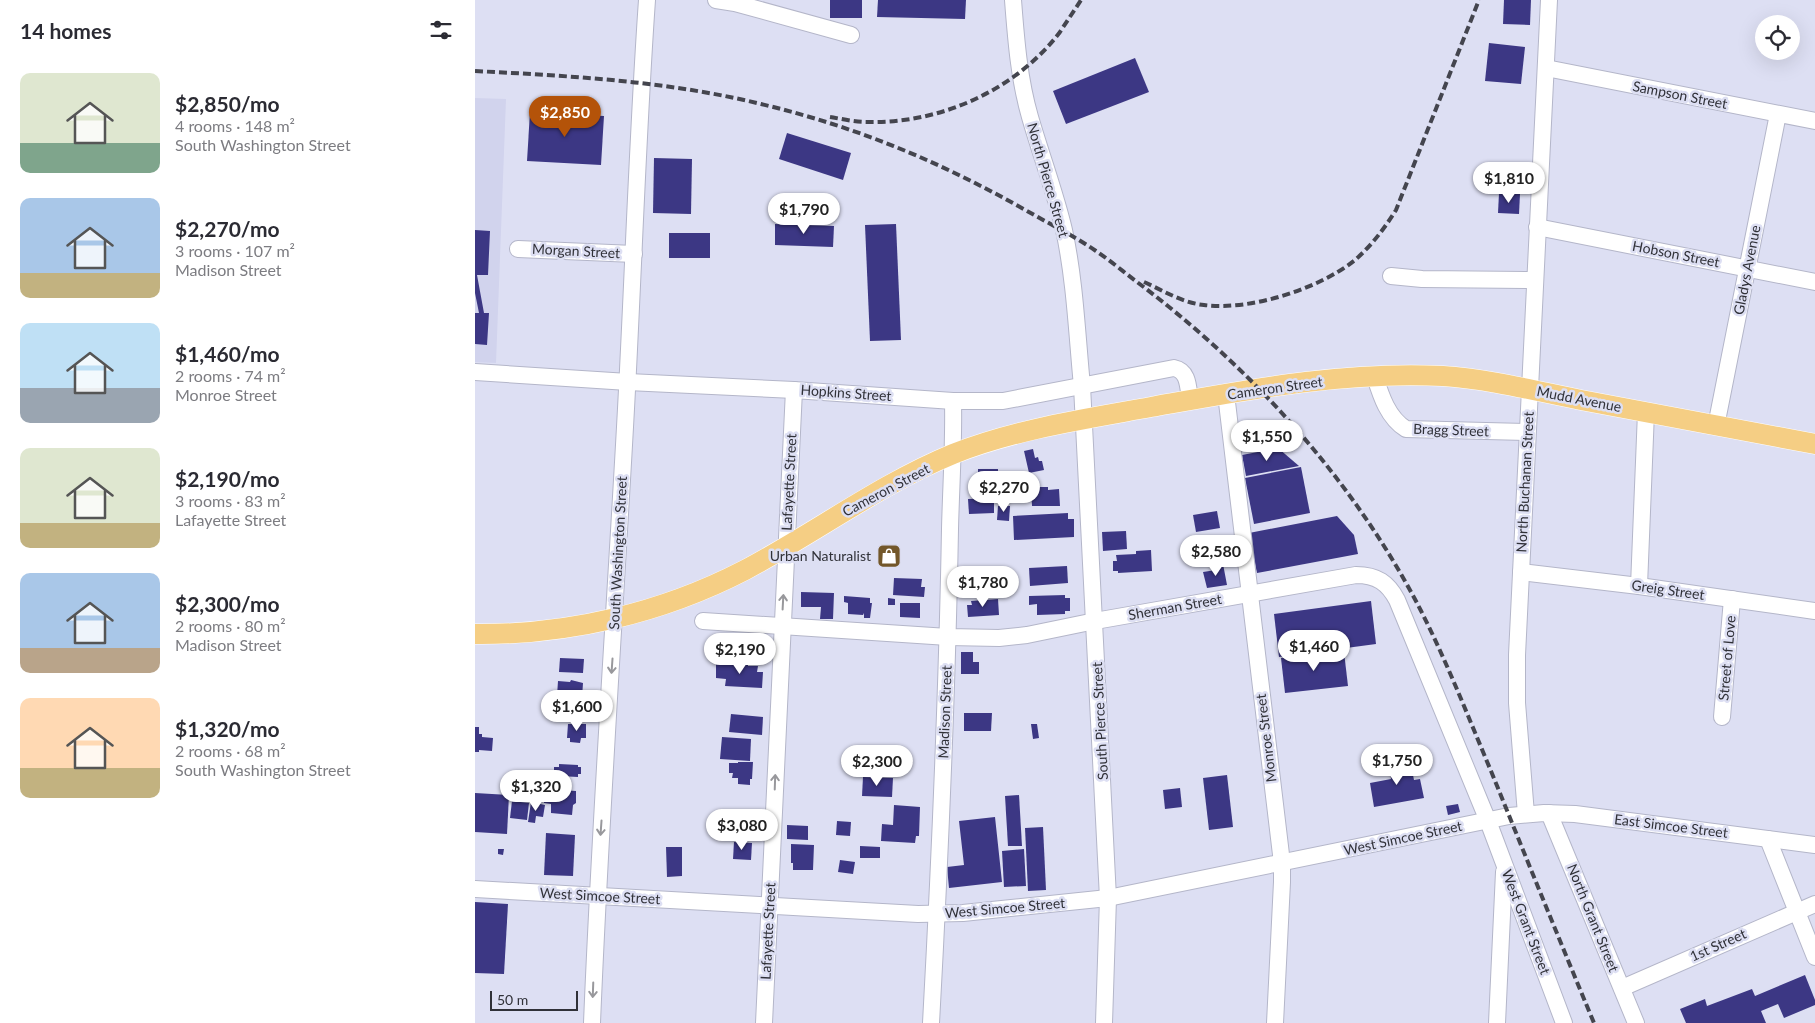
<!DOCTYPE html>
<meta charset="utf-8">
<style>
:root{--surface:#fff;--page:#f2f2f3;--text:#2b2b33;--muted:#7c7c81;--accent:#b45309}
body{margin:0;font-family:Lato,sans-serif;background:var(--page);color:var(--text);height:100vh;display:flex;flex-direction:column;font-size:19px;white-space:nowrap}
*{box-sizing:border-box;margin:0}
p{font-size:16px;color:var(--muted)}
.icon{flex:none;width:28px;height:28px;fill:none;stroke:currentColor;stroke-width:2;stroke-linecap:round;stroke-linejoin:round}
.map{position:relative;flex:1;overflow:hidden}
.side{display:flex;flex-direction:column;background:var(--surface);width:475px}
.side>*{flex:none}
.tools{position:absolute;left:1280px;top:15px;display:grid;gap:10px}
.tools a{display:grid;place-items:center;width:45px;height:45px;border-radius:50%;background:var(--surface);box-shadow:0 5px 20px #0002;font-size:25px}
.scale{position:absolute;left:15px;bottom:12px;width:88px;box-sizing:border-box;padding-left:5px;border:2px solid #303138;border-top:0;font-size:14px;line-height:18px;white-space:nowrap;color:#303138;-webkit-text-stroke:4px #dddff3;paint-order:stroke}
.price{position:absolute;translate:-50% -42px;padding:0 11px;border-radius:18px;background:#fff;color:#222;font-size:16px;line-height:32px;filter:drop-shadow(0 1px 2px #0008)}
.price::after{content:'';position:absolute;left:50%;top:30px;width:15px;height:11px;margin-left:-8px;background:inherit;clip-path:polygon(0 0,100% 0,50% 100%)}
.price.selected{background:var(--accent);color:#fff}
ul{padding:0;list-style:none}
li{display:flex;align-items:center;gap:15px;height:125px;padding:0 20px}
li span{display:grid;place-items:center;flex:none;width:140px;height:100px;border-radius:10px;color:#555}
li>.icon{margin-inline-start:auto}
span .icon{width:60px;height:60px;fill:#fffc;stroke-width:1}
li b{font-size:21px}
h2{display:flex;justify-content:space-between;align-items:center;height:60px;padding:0 20px;font-size:21px}
main{display:flex;flex:1;min-height:0}
.map>svg:first-child{display:block}
.built{fill:#d1d3ed}
.building{fill:#3c3784}
.lines{fill:none;stroke-linecap:round;stroke-linejoin:round}
.minor-casing{stroke:#b4b6c9;stroke-width:18}
.major-casing{stroke:#fff;stroke-width:21}
.minor{stroke:#fff;stroke-width:16}
.major{stroke:#f5ce84;stroke-width:20}
.rail{stroke:#44454e;stroke-width:4;stroke-dasharray:8 4;stroke-linecap:butt}
.oneway{stroke:#98989c}
.labels{text-anchor:middle;stroke-width:5;stroke-linejoin:round;paint-order:stroke}
.street-label{font-size:14px;fill:#303138;stroke:#dddff3}
.poi-label{font-size:14px;fill:#303138;stroke:#dddff3;text-anchor:end}
</style>
<main>
<section class="side">
<h2>14 homes<svg class="icon" aria-label="filters" viewBox="0 0 24 24"><path d="M4 7h16M4 17h16"/><circle cx="9" cy="7" r="2"/><circle cx="15" cy="17" r="2"/></svg></h2>
<ul>
<li><span style="background:linear-gradient(#dfe7d0 70%,#7fa58c 0)"><svg class="icon" aria-label="home" viewBox="0 0 24 24"><path d="M3 11l9-7 9 7M6 9v11h12V9"/></svg></span><div><b>$2,850/mo</b><p>4 rooms · 148 m²</p><p>South Washington Street</p></div></li>
<li><span style="background:linear-gradient(#a9c7e8 75%,#c2b280 0)"><svg class="icon" aria-label="home" viewBox="0 0 24 24"><path d="M3 11l9-7 9 7M6 9v11h12V9"/></svg></span><div><b>$2,270/mo</b><p>3 rooms · 107 m²</p><p>Madison Street</p></div></li>
<li><span style="background:linear-gradient(#bfe0f5 65%,#9aa5b1 0)"><svg class="icon" aria-label="home" viewBox="0 0 24 24"><path d="M3 11l9-7 9 7M6 9v11h12V9"/></svg></span><div><b>$1,460/mo</b><p>2 rooms · 74 m²</p><p>Monroe Street</p></div></li>
<li><span style="background:linear-gradient(#dfe7d0 75%,#c2b280 0)"><svg class="icon" aria-label="home" viewBox="0 0 24 24"><path d="M3 11l9-7 9 7M6 9v11h12V9"/></svg></span><div><b>$2,190/mo</b><p>3 rooms · 83 m²</p><p>Lafayette Street</p></div></li>
<li><span style="background:linear-gradient(#a9c7e8 75%,#b9a48a 0)"><svg class="icon" aria-label="home" viewBox="0 0 24 24"><path d="M3 11l9-7 9 7M6 9v11h12V9"/></svg></span><div><b>$2,300/mo</b><p>2 rooms · 80 m²</p><p>Madison Street</p></div></li>
<li><span style="background:linear-gradient(#ffd9b3 70%,#c2b280 0)"><svg class="icon" aria-label="home" viewBox="0 0 24 24"><path d="M3 11l9-7 9 7M6 9v11h12V9"/></svg></span><div><b>$1,320/mo</b><p>2 rooms · 68 m²</p><p>South Washington Street</p></div></li>
</ul>
</section>
<div class="map">
<svg width="1340" height="1023" viewBox="0 0 1340 1023">
<rect width="100%" height="100%" fill="#dddff3"/>
<path class="built" d="M0 98 31 99 21 363 0 362Z"/>
<g class="building">
<rect x="355" y="0" width="32" height="18"/>
<path d="M403 0H491L490 19 402 17Z"/>
<path d="M1029 0H1056L1055 25 1028 24Z"/>
<path d="M1014 43 1050 47 1046 84 1010 81Z"/>
<path d="M660 58 674 92 591 124 578 91Z"/>
<path d="M55 112 129 116 126 165 52 161Z"/>
<path d="M312 133 376 153 368 180 304 159Z"/>
<path d="M179 158 217 159 216 214 178 213Z"/>
<path d="M1024 193 1045 194 1044 214 1023 213Z"/>
<path d="M300 224 359 226 358 247 300 245Z"/>
<path d="M421 224 426 340 395 341 390 225Z"/>
<path d="M0 230 15 231 13 275H2L9 313H14L12 345 0 344V313H4L0 293Z"/>
<rect x="194" y="233" width="41" height="25"/>
<path d="M803 448 824 466 771 476 767 455Z"/>
<path d="M558 449 560 458 563 457 564 461H567L569 470 554 473 549 451Z"/>
<path d="M826 467 835 513 779 524 770 478Z"/>
<path d="M503 469H523V474H528V490H515V485H503Z"/>
<path d="M562 487H573V490L584 489 585 506H557L556 489H563Z"/>
<path d="M519 498V513L494 514 493 499Z"/>
<path d="M523 506H535L534 521 522 520Z"/>
<path d="M742 511 745 528 721 532 718 515Z"/>
<path d="M593 513V519H599V537L539 540 538 516Z"/>
<path d="M862 516 879 535 883 554 782 573 774 533Z"/>
<path d="M651 531 652 549 628 551 627 532Z"/>
<path d="M676 550 677 571 643 573V571H638V561H642L641 555 661 554V551Z"/>
<path d="M748 564 752 585 732 588 728 572 741 570 740 565Z"/>
<path d="M592 566 593 583 555 586 554 568Z"/>
<path d="M419 578 447 579 446 587H450L449 597 418 595Z"/>
<path d="M326 592 359 593 358 619H345L346 607H326Z"/>
<path d="M590 595V598H595V611H590V614L562 615V604L554 605V596Z"/>
<path d="M369 596 395 598V603H397L395 618H389V613L388 615 373 614V603L369 602Z"/>
<path d="M413 598 420 599V605H413Z"/>
<path d="M523 599 524 615 493 617 492 605H497L496 601Z"/>
<path d="M896 601 901 644 804 657 799 614Z"/>
<path d="M425 603H445V618L425 617Z"/>
<path d="M486 652H498V662H504V674H486Z"/>
<path d="M869 652 873 686 810 693 806 658Z"/>
<path d="M85 658 109 659 108 673 84 672Z"/>
<path d="M241 662 273 664V666H283L282 672H288L287 688 250 686 251 679 241 678Z"/>
<path d="M96 680 108 683 107 698 82 696 83 681 95 682Z"/>
<path d="M94 704 108 707 107 722 82 721V705L94 706Z"/>
<path d="M489 713H517L516 731H489Z"/>
<path d="M256 714 288 717 287 735 254 732Z"/>
<path d="M93 724H111V738H106L105 743 95 742V738H92Z"/>
<path d="M556 724H562L564 738 558 739Z"/>
<path d="M0 727H4V734H7V737L18 738 17 751 4 750V752H0Z"/>
<path d="M247 737 276 739 275 761 245 759Z"/>
<path d="M935 760 939 780 945 779 949 798 899 807 895 783 916 779 914 764Z"/>
<path d="M263 762H278L277 779H275V785L263 784V778H257L258 773H254V763H263Z"/>
<path d="M84 764 103 765V767H106V774H103V777L84 776V773H79V767H84Z"/>
<path d="M752 775 758 827 734 830 728 778Z"/>
<path d="M388 777 418 778 417 797 387 796Z"/>
<path d="M705 788 707 807 690 809 688 790Z"/>
<path d="M70 789 101 791V803L98 805 97 815 76 813V804L69 803Z"/>
<path d="M0 793 34 795 32 834 0 832Z"/>
<path d="M544 795 547 846H533L530 796Z"/>
<path d="M37 801 54 803 52 820 35 818Z"/>
<path d="M56 802 70 805 68 817 61 816 60 823 53 822Z"/>
<path d="M983 804 985 812 973 815 971 806Z"/>
<path d="M419 805 445 807 444 836H441L440 843 406 841 407 824 418 825Z"/>
<path d="M520 817 527 882 474 888 472 867 489 865 484 821Z"/>
<path d="M362 821 376 822 375 836 361 835Z"/>
<path d="M312 825 333 826V840L312 839Z"/>
<path d="M568 827 571 890 553 891 550 828Z"/>
<path d="M71 833 100 835 98 876 69 875Z"/>
<path d="M259 842 277 843 276 860 258 859Z"/>
<path d="M316 844 339 845 338 870H318V863H316Z"/>
<path d="M385 846 405 847V858H385Z"/>
<path d="M191 847H207V876L192 877Z"/>
<path d="M23 849H29L28 855 23 854Z"/>
<path d="M549 849 551 886 529 887 527 851Z"/>
<path d="M365 860 380 862 378 874 363 872Z"/>
<path d="M0 902 33 904 29 974 0 973Z"/>
<path d="M1330 975 1340 1000V1005L1309 1018 1303 1004 1286 1011 1291 1023H1211L1205 1009 1230 999 1232 1006 1277 989 1280 996Z"/>
</g>
<g class="lines">
<g class="minor-casing">
<g id="minor">
<path d="M241 0 260 3 376 35"/>
<path d="M538 0C541 39 544 79 555 117 566 155 580 192 589 230 600 281 602 335 607 386L633 898 629 1023"/>
<path d="M1071 68 1340 121"/>
<path d="M1062 227 1340 282"/>
<path d="M43 249 159 254"/>
<path d="M916 276 947 279 1059 280"/>
<path d="M0 372 153 382 319 390 478 401H528L699 368C714 371 713 388 715 400"/>
<path d="M900 377C906 396 913 418 931 429L1052 432"/>
<path d="M751 394 807 863V882L800 1023"/>
<path d="M1241 426 1303 114"/>
<path d="M1046 572 1164 586 1340 611"/>
<path d="M1164 586 1171 412"/>
<path d="M228 621 473 637 524 638 552 635 620 621 881 575C902 575 913 583 922 600L1013 821 1089 1023"/>
<path d="M1247 717 1257 599"/>
<path d="M1074 813 1161 1023"/>
<path d="M1051 814 1042 703V655L1074 0"/>
<path d="M1293 839 1340 957"/>
<path d="M0 889 443 914 488 913 633 898 1034 816 1069 813 1100 814 1340 845"/>
<path d="M1147 988 1340 904"/>
<path d="M117 1023C125 824 139 626 150 427 158 285 162 142 172 0"/>
<path d="M289 1023 319 390"/>
<path d="M456 1023C465 858 472 694 475 529 476 486 479 443 478 401"/>
<path d="M1022 1023 1029 872"/>
</g>
</g>
<g class="major-casing">
<path id="major" d="M0 634C93 635 187 613 270 570 340 533 405 484 478 454 541 429 610 419 676 407 772 390 869 371 968 376 1014 379 1061 391 1106 400 1184 415 1262 430 1340 444"/>
</g>
<use href="#minor" class="minor"/>
<use href="#major" class="major"/>
<g class="rail">
<path d="M0 71C96 76 192 81 286 104 382 127 466 162 552 211 575 224 599 236 621 251 636 261 651 274 666 285 777 369 876 478 942 603 970 657 992 714 1016 771 1050 855 1084 939 1119 1023"/>
<path d="M355 117C367 119 380 122 392 122 465 124 541 90 585 32 592 21 599 11 606 0"/>
<path d="M669 282C689 291 708 303 729 305 775 311 844 289 880 260 897 245 909 229 921 210L1004 0"/>
</g>
</g>
<defs><path id="oneway-shaft" d="M-6 0H5M1.5-3L5.5 0L1.5 3" fill="none" stroke-width="1.6" stroke-linecap="round" stroke-linejoin="round" transform="scale(1.25)"/></defs>
<g class="oneway">
<use href="#oneway-shaft" transform="translate(308 602) rotate(-87)"/>
<use href="#oneway-shaft" transform="translate(137 666) rotate(94)"/>
<use href="#oneway-shaft" transform="translate(300 782) rotate(-88)"/>
<use href="#oneway-shaft" transform="translate(126 828) rotate(94)"/>
<use href="#oneway-shaft" transform="translate(118 990) rotate(92)"/>
</g>
<defs>
<g id="shop-square" transform="scale(1.25)"><rect x="-9" y="-9" width="18" height="18" rx="4" fill="#73572a" stroke="#dddff3"/><path d="M-5-2.5h2.3a2.7 3.5 0 0 1 5.4 0H5L5.5 6h-11ZM-1.5-2.5h3a1.5 2.3 0 0 0-3 0Z" fill="#fff"/></g>
</defs>
<g fill-rule="evenodd">
<use href="#shop-square" x="414" y="556"/>
</g>
<g class="labels">
<g class="street-label">
<text transform="translate(1205 95) rotate(11)" y="5">Sampson Street</text>
<text transform="translate(573 180) rotate(74)" y="5">North Pierce Street</text>
<text transform="translate(101 251) rotate(3)" y="5">Morgan Street</text>
<text transform="translate(1201 254) rotate(11)" y="5">Hobson Street</text>
<text transform="translate(1272 270) rotate(-79)" y="5">Gladys Avenue</text>
<text transform="translate(800 388) rotate(-8)" y="5">Cameron Street</text>
<text transform="translate(371 393) rotate(4)" y="5">Hopkins Street</text>
<text transform="translate(1104 399) rotate(11)" y="5">Mudd Avenue</text>
<text transform="translate(976 430) rotate(2)" y="5">Bragg Street</text>
<text transform="translate(314 482) rotate(-87)" y="5">Lafayette Street</text>
<text transform="translate(1050 482) rotate(-87)" y="5">North Buchanan Street</text>
<text transform="translate(411 490) rotate(-28)" y="5">Cameron Street</text>
<text transform="translate(143 553) rotate(-87)" y="5">South Washington Street</text>
<text transform="translate(1193 590) rotate(8)" y="5">Greig Street</text>
<text transform="translate(700 607) rotate(-10)" y="5">Sherman Street</text>
<text transform="translate(1252 658) rotate(-85)" y="5">Street of Love</text>
<text transform="translate(470 712) rotate(-88)" y="5">Madison Street</text>
<text transform="translate(625 721) rotate(-93)" y="5">South Pierce Street</text>
<text transform="translate(791 738) rotate(-97)" y="5">Monroe Street</text>
<text transform="translate(1196 826) rotate(7)" y="5">East Simcoe Street</text>
<text transform="translate(928 838) rotate(-12)" y="5">West Simcoe Street</text>
<text transform="translate(125 896) rotate(3)" y="5">West Simcoe Street</text>
<text transform="translate(530 908) rotate(-5)" y="5">West Simcoe Street</text>
<text transform="translate(1118 918) rotate(68)" y="5">North Grant Street</text>
<text transform="translate(1051 922) rotate(69)" y="5">West Grant Street</text>
<text transform="translate(293 931) rotate(-87)" y="5">Lafayette Street</text>
<text transform="translate(1243 945) rotate(-24)" y="5">1st Street</text>
</g>
<g class="poi-label">
<text x="396" y="561">Urban Naturalist</text>
</g>
</g>
</svg>
<div class="tools">
<a><svg class="icon" aria-label="locate" viewBox="0 0 24 24"><circle cx="12" cy="12" r="6"/><path d="M12 2v4M12 18v4M2 12h4M18 12h4"/></svg></a>
</div>
<div class="scale">50 m</div>
<b class="price selected" style="left:90px;top:138px">$2,850</b>
<b class="price" style="left:1034px;top:204px">$1,810</b>
<b class="price" style="left:329px;top:235px">$1,790</b>
<b class="price" style="left:792px;top:462px">$1,550</b>
<b class="price" style="left:529px;top:513px">$2,270</b>
<b class="price" style="left:741px;top:577px">$2,580</b>
<b class="price" style="left:508px;top:608px">$1,780</b>
<b class="price" style="left:839px;top:672px">$1,460</b>
<b class="price" style="left:265px;top:675px">$2,190</b>
<b class="price" style="left:102px;top:732px">$1,600</b>
<b class="price" style="left:922px;top:786px">$1,750</b>
<b class="price" style="left:402px;top:787px">$2,300</b>
<b class="price" style="left:61px;top:812px">$1,320</b>
<b class="price" style="left:267px;top:851px">$3,080</b>
</div>
</main>
